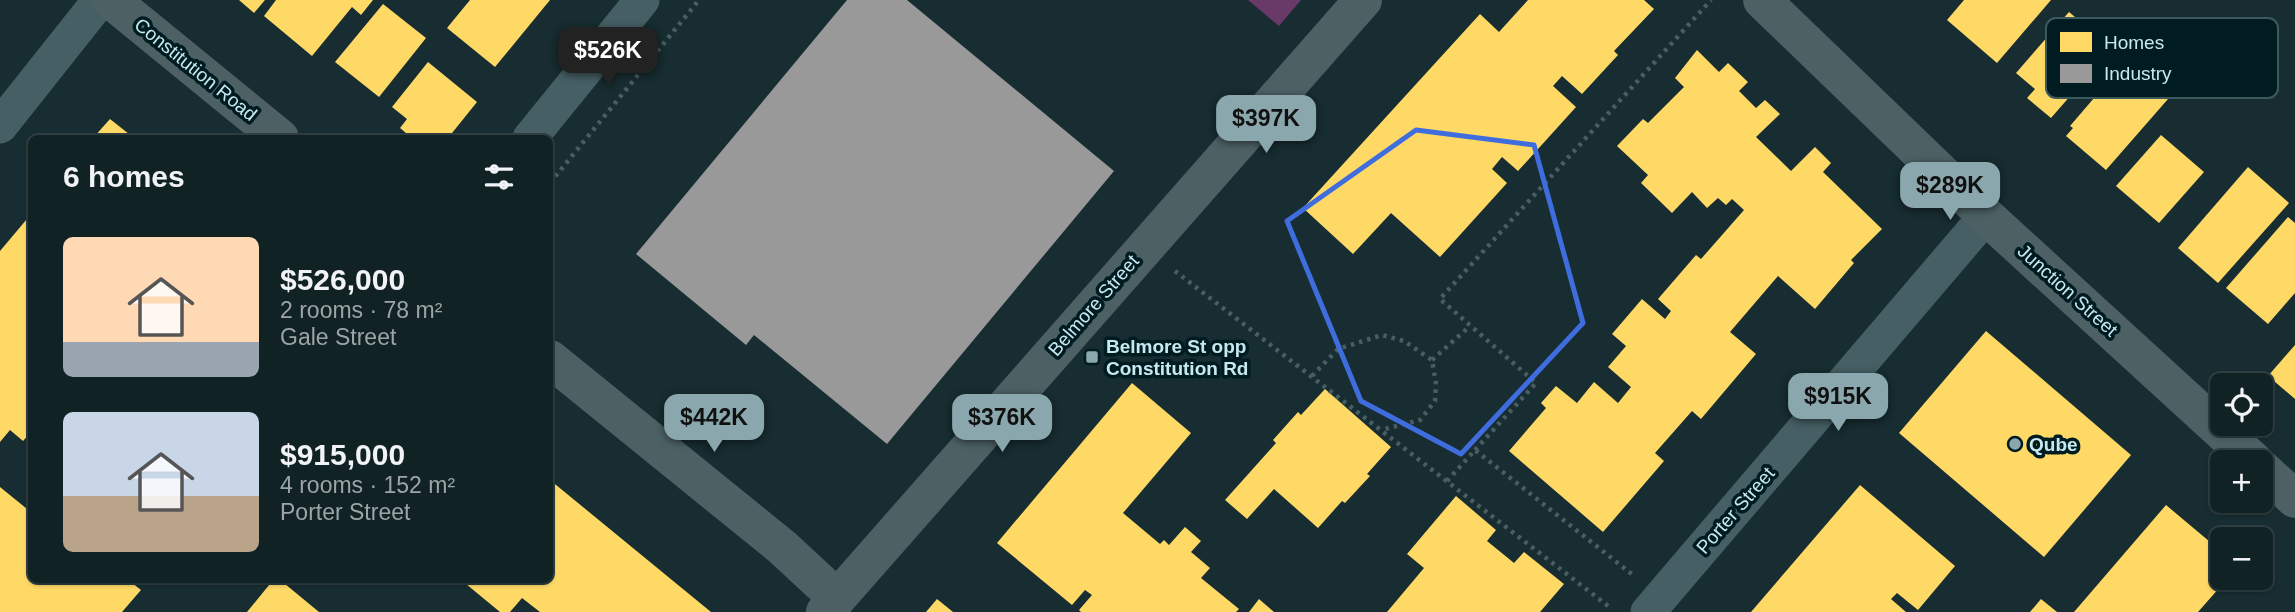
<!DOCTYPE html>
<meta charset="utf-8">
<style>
:root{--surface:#112225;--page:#1a2a2d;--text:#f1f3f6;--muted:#9ca4a7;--line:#303f42;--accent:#89a7ad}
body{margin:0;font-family:Arial,sans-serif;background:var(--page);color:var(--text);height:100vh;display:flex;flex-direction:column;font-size:26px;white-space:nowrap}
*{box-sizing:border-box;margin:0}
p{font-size:23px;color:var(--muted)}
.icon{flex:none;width:38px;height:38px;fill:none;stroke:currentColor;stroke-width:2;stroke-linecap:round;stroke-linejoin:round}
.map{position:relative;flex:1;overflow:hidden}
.details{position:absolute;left:28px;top:135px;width:525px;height:448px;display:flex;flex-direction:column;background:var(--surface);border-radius:10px;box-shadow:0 2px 5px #0004,0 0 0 2px var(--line)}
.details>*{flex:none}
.buttons{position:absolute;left:2210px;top:373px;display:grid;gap:14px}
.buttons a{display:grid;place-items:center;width:63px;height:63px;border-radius:10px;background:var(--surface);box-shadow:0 2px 5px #0004,0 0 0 2px var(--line);font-size:35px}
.price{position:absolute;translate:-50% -60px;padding:0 16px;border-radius:14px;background:var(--accent);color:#111;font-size:23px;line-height:46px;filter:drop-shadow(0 2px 4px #0008)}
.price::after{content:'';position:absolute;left:50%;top:42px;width:21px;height:16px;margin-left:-10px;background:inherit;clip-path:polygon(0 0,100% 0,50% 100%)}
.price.current{background:#222;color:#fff}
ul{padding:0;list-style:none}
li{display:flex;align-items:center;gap:21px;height:175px;padding:0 35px}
li span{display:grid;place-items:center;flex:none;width:196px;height:140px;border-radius:10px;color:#555}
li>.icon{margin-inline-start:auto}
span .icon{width:84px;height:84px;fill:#fffc;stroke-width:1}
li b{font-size:30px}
h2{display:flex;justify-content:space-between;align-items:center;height:84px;padding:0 35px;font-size:30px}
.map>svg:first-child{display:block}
.green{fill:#693a67}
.homes{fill:#ffd966}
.industry{fill:#999}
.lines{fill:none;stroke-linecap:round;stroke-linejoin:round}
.path{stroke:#495e62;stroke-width:4.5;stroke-dasharray:3.5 5;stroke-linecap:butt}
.street{stroke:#465f64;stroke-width:35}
.secondary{stroke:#4d6165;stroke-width:38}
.marked{fill:none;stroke:#3f6ddd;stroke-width:5;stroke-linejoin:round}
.poi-dot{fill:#89a7ad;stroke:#001c21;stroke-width:2.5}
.labels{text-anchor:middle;stroke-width:7;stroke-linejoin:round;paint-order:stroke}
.street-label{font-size:19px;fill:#c6e9f0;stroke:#001c21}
.poi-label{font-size:19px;font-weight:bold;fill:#c6e9f0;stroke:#001c21;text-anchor:start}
.key{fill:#001c21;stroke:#3b5a5f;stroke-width:2}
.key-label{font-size:19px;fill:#c6e9f0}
</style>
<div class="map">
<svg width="2295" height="612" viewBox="0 0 2295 612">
<rect width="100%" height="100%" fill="#172d31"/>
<path class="green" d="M1248 0H1301L1279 26Z"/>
<g class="homes">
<path d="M239 0H265L254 13Z"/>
<path d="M276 0H373L361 15 352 7 312 56 264 16Z"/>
<path d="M470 0H550L495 67 447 28Z"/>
<path d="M1528 0H1644L1654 9 1614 51 1618 55 1582 94 1562 76 1553 86 1576 107 1518 171 1502 157 1492 169 1507 183 1440 257 1391 213 1353 254 1303 208 1480 14 1499 32Z"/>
<path d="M1964 0H2051L1997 63 1947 20Z"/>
<path d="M383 4 426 38 379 97 335 62Z"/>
<path d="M2069 12 2112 48 2051 118 2027 98 2035 89 2016 73Z"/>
<path d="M1697 50 1719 72 1728 63 1748 82 1739 91 1756 108 1765 100 1780 114 1756 137 1791 171 1815 147 1831 163 1823 172 1882 229 1851 260 1854 263 1815 309 1778 276 1730 332 1756 354 1701 419 1692 411 1655 453 1664 461 1603 532 1509 451 1546 408 1541 403 1556 386 1577 403 1594 382 1618 403 1631 387 1608 367 1626 346 1612 334 1642 299 1665 319 1671 311 1658 299 1696 255 1701 259 1744 210 1732 199 1726 205 1718 198 1707 208 1692 192 1672 213 1641 183 1648 175 1617 146 1643 119 1648 123 1684 87 1675 78Z"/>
<path d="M428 62 477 102 448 138H412L400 128 407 119 392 107Z"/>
<path d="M2125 62 2168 99 2106 170 2066 136 2073 128 2070 126Z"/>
<path d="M110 119 134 138H93Z"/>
<path d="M2161 135 2204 172 2159 223 2116 186Z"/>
<path d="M2248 167 2289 203 2218 283 2178 248Z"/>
<path d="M32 213V431L23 441 10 430 0 442V251Z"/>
<path d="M2288 217 2295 223V293L2268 324 2226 288Z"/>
<path d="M1986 331 2131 455 2044 557 1899 433Z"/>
<path d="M2295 345V399L2268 376Z"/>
<path d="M1132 383 1191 433 1123 513 1160 544 1164 540 1169 545 1185 527 1201 541 1191 552 1210 568 1201 578 1239 609 1236 612H1081L1079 610 1092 595 1085 590 1072 605 997 543Z"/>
<path d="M1325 389 1391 447 1367 474 1370 476 1345 503 1342 501 1318 528 1274 489 1247 519 1225 500 1276 443 1273 440 1298 412 1301 415Z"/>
<path d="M550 480 711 612H540L522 598 510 612H500L460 579H550Z"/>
<path d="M1860 485 1955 566 1918 610 1897 593 1891 599 1906 612H1751Z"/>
<path d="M0 487 32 513V579H127L141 590 122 612H0Z"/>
<path d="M1456 496 1496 530 1487 541 1514 563 1524 552 1564 584 1540 612H1387L1424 568 1407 554Z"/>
<path d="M2166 505 2222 552V578H2228L2198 612H2074Z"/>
<path d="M274 579H279L319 612H247Z"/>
<path d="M937 599 953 612H926Z"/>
<path d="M1259 599 1274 612H1249Z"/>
<path d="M2041 599 2057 612H2030Z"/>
</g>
<path class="industry" d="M847 0H907L1114 171 887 444 754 335 746 345 636 254Z"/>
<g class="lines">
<g class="path">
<path d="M550 183 699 0"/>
<path d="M1175 271 1612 609"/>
<path d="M1432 360 1470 326"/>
<path d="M1312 376 1338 349 1382 335 1404 341 1432 360 1436 384 1435 401 1420 420 1381 430"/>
<path d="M1475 450 1536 383 1440 299 1711 0"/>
<path d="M1447 481 1475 450 1633 575"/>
</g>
<g class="street">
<path d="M0 126 100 0"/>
<path d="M530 138 642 0"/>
<path d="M1648 612 1986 216"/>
</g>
<g class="secondary">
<path d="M111 0 280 138"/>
<path d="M1762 0 1986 216 2255 462"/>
<path d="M550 359 782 547 837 598"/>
<path d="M2261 468 2295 499"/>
<path d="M825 612 1363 0"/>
</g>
</g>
<path class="marked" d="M1416 130 1534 145 1583 323 1461 454 1361 401 1287 221Z"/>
<g class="poi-dot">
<rect x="1085" y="350" width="14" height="14" rx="3.5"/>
<circle cx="2015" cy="444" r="7"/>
</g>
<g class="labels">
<g class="street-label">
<text transform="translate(196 69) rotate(39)" y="7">Constitution Road</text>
<text transform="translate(2068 290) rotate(42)" y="7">Junction Street</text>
<text transform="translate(1093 305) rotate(-49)" y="7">Belmore Street</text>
<text transform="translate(1735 510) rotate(-49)" y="7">Porter Street</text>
</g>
<g class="poi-label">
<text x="1106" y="353">Belmore St opp<tspan x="1106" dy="22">Constitution Rd</tspan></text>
<text x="2029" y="451">Qube</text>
</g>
</g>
<rect x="2046" y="18" width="232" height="80" rx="10" class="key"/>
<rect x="2060" y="32" width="32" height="20" fill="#ffd966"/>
<rect x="2060" y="64" width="32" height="19" fill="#999"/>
<g class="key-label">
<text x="2104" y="49">Homes</text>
<text x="2104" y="80">Industry</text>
</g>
</svg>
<div class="buttons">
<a><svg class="icon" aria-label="locate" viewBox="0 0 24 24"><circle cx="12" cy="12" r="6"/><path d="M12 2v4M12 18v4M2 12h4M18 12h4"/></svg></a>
<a>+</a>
<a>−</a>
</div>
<b class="price current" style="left:608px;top:87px">$526K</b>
<b class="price" style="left:1266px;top:155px">$397K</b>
<b class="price" style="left:1950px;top:222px">$289K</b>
<b class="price" style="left:1838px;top:433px">$915K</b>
<b class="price" style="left:714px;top:454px">$442K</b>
<b class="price" style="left:1002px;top:454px">$376K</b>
<section class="details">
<h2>6 homes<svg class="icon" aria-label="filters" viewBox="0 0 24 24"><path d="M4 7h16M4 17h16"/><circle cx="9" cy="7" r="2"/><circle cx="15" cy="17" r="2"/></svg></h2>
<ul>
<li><span style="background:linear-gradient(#ffd9b3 75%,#9aa5b1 0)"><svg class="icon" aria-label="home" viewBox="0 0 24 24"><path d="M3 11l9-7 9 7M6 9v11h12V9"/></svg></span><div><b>$526,000</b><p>2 rooms · 78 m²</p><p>Gale Street</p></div></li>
<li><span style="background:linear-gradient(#c9d6e8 60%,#b9a48a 0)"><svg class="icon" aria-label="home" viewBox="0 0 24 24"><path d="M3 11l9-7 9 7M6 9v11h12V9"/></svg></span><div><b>$915,000</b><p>4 rooms · 152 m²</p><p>Porter Street</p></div></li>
</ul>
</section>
</div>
